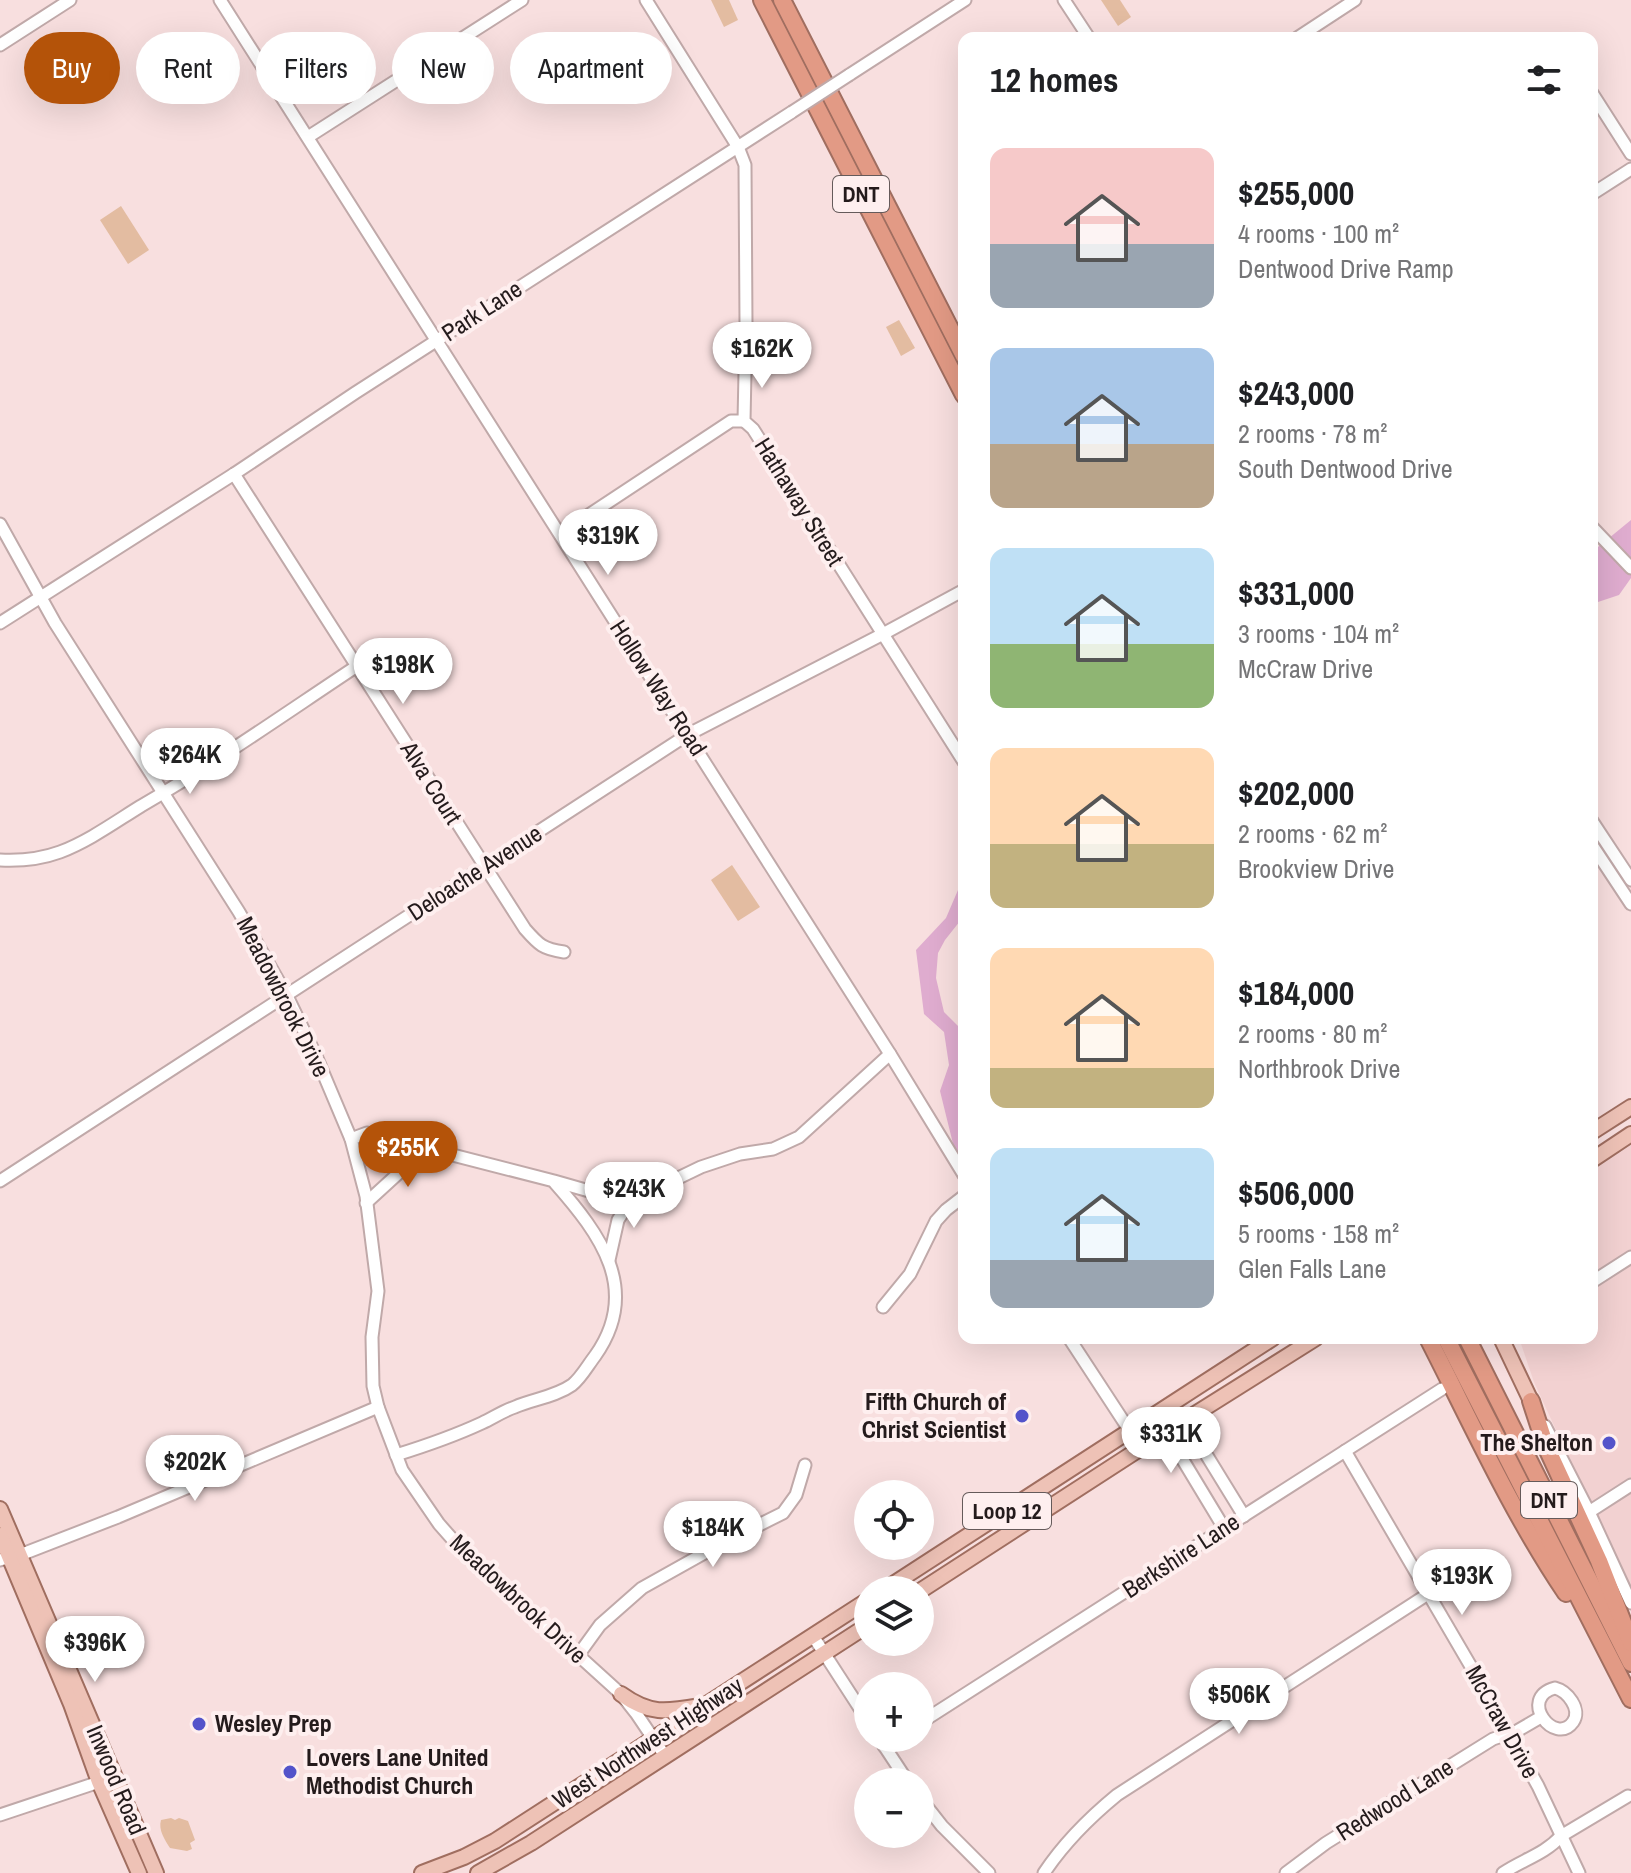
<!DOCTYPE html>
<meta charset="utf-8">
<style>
:root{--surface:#fff;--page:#f6f6f6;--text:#202124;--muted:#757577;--accent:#b45309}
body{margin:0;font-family:"Archivo Narrow",sans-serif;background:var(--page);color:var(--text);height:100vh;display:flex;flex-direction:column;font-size:30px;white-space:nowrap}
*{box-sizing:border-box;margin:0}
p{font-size:26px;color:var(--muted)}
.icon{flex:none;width:44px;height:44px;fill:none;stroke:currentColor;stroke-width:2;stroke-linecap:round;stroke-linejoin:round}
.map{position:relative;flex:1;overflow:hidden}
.panel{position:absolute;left:958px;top:32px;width:640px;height:1312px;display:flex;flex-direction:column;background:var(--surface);border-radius:16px;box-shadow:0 8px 32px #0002}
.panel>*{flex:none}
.top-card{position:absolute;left:24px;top:32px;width:760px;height:72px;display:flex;gap:16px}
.controls{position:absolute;left:854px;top:1480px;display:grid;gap:16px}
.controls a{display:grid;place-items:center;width:80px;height:80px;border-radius:50%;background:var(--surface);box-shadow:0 8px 32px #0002;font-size:40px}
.price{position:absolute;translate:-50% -68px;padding:0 18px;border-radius:28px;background:#fff;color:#222;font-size:26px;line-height:52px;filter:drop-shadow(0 2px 4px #0008)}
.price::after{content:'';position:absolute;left:50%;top:48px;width:24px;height:18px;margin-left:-12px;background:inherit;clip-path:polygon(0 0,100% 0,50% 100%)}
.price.selected{background:var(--accent);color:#fff}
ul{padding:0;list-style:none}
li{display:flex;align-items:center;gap:24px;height:200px;padding:0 32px}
li span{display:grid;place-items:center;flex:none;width:224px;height:160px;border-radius:16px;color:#555}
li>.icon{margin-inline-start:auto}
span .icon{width:96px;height:96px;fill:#fffc;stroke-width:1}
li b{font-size:34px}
h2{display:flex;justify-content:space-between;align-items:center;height:96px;padding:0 32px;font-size:34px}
.pill{padding:0 28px;border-radius:36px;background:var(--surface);box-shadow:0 8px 32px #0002;font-size:28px;line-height:72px}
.pill.selected{background:var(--accent);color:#fff}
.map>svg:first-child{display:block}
.built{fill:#f2d1d1}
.green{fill:#e3bca1}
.water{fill:#dfaccf}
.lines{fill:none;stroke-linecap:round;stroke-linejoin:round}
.minor-casing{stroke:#c0a9a9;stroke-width:15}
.major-casing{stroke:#a06e60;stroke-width:18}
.highway-casing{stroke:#a06e60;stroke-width:20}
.minor{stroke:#fff;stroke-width:11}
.major{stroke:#eec2b6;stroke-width:14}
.highway{stroke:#e29a85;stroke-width:16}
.minor-bridge-casing{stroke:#c0a9a9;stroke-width:15;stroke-linecap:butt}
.minor-bridge{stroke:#fff;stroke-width:11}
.poi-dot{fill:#5353ca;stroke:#feefef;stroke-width:3}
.labels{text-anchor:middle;stroke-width:8;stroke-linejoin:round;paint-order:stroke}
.shield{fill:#feefef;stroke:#655b5b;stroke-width:2}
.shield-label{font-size:22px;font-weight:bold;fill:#241b1c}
.street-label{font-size:24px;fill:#241b1c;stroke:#feefef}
.poi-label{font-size:24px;font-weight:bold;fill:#241b1c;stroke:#feefef;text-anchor:end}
</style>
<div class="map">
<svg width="1631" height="1873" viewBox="0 0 1631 1873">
<rect width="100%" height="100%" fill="#f8dfdf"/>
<path class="built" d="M1631 1145V1593L1534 1382 1519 1338H1592V1171Z"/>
<g class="green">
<path d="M711 0H729L738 20 724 27Z"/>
<path d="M1101 0H1120L1131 17 1118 26Z"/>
<path d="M121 206 149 250 128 264 100 220Z"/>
<path d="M899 320 915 348 901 356 886 327Z"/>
<path d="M732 865 760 907 738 921 711 880Z"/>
<path d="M171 1818 175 1820 179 1818 188 1821 195 1840 190 1843 192 1849 187 1851 170 1848C165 1840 158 1830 161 1820Z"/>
</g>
<g class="water">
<path d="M1631 520V578L1619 595 1598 602 1592 607V552Z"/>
<path d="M964 876V916L945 940 938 953 936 978 944 1012 964 1032V1144L958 1164 940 1091 949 1065 944 1032 924 1014 916 950 946 918Z"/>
</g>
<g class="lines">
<g class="minor-casing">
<g id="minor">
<path d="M220 0 890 1054 964 1175"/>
<path d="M646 0 738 147 745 165 746 323 744 421 753 429 964 762"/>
<path d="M1064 0 1089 38"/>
<path d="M1297 38 1355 0"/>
<path d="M0 45 70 0"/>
<path d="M849 75 965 0"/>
<path d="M1592 93 1631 154"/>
<path d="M308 137 522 0"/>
<path d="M1592 194 1631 169"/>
<path d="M234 474 525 929C539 945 543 949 564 952"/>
<path d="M0 524 55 623 239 912 287 996 316 1056 351 1139 366 1196 378 1291 372 1337 373 1386 378 1407 402 1470 439 1524 462 1550 621 1694 636 1713 665 1756"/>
<path d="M1592 527 1631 568"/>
<path d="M560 534 731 421H744"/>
<path d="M0 623 234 474 355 393 792 112"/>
<path d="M1592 821 1631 880"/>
<path d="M1592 845 1631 904"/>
<path d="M0 860C20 861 41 859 60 852 89 841 115 822 141 806 215 763 286 713 357 666"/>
<path d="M351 1139 367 1133 554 1181 596 1193H625L672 1181 701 1167 740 1154 773 1149 799 1137 890 1054"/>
<path d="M0 1181 687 735 883 634 964 590"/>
<path d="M366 1203 425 1149"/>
<path d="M609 1260 618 1220 637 1190"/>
<path d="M1592 1282 1631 1257"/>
<path d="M883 1307 910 1274 936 1221 946 1210 964 1196"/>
<path d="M1069 1338 1141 1448"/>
<path d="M1165 1408 1166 1432 1224 1528"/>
<path d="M1165 1408 1185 1420 1244 1516"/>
<path d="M1545 1426 1589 1512 1631 1603"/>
<path d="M1345 1451 1480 1682 1538 1786 1579 1873"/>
<path d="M396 1455C425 1446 454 1436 482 1423 493 1418 503 1411 515 1407 533 1399 555 1397 572 1385 581 1378 588 1365 595 1356 642 1290 600 1234 555 1183"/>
<path d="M1589 1512 1631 1485"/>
<path d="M0 1560 20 1555 118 1517 378 1407"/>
<path d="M813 1636 868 1721"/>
<path d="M579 1654 600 1625 642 1588 717 1546 783 1513 796 1495 805 1465"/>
<path d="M1555 1688C1567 1691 1582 1709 1573 1722 1555 1747 1517 1698 1555 1688Z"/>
<path d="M920 1723 1442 1389"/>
<path d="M879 1738 908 1782"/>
<path d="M884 1746 897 1738"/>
<path d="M920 1798 942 1826 989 1873"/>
<path d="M0 1815 99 1782 103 1777"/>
<path d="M1044 1873C1064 1843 1089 1818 1117 1795L1428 1594"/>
<path d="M1286 1873 1326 1843 1493 1739 1517 1731 1541 1717"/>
<path d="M1503 1873C1522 1860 1545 1854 1561 1836L1628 1796"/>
</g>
</g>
<g class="major-casing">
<g id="major">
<path d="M1592 1132 1631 1107"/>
<path d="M1592 1160 1631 1134"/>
<path d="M1501 1338 1531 1401"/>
<path d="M0 1509 156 1873"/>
<path d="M0 1535 71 1704 99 1782 139 1873"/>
<path d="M884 1590 1273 1338"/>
<path d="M920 1591 1141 1448 1316 1338"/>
<path d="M621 1694C650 1715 666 1712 700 1706"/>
<path d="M422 1873 464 1857 495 1841 868 1600"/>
<path d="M478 1873 531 1843 868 1625"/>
</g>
</g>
<g class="highway-casing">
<g id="highway">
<path d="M762 0 964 395"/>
<path d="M782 0 964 356"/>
<path d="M1428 1338C1472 1424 1512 1513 1566 1593"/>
<path d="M1446 1338 1631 1699"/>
<path d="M1467 1338 1631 1663"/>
<path d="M1531 1401 1545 1444 1599 1561 1631 1643"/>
</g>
</g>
<use href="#minor" class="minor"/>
<use href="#major" class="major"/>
<use href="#highway" class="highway"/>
<g class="minor-bridge-casing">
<path id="minor-bridge" d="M792 112 849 75"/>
</g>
<use href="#minor-bridge" class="minor-bridge"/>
</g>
<g class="poi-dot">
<circle cx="1022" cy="1416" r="8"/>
<circle cx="1609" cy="1443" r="8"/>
<circle cx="199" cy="1724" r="8"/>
<circle cx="290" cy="1772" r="8"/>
</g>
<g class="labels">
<g class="shield">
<rect x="833" y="176" width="56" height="36" rx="6"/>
<rect x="1521" y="1482" width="56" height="36" rx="6"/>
<rect x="963" y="1493" width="88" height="36" rx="6"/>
</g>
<g class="shield-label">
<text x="861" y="202">DNT</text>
<text x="1549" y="1508">DNT</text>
<text x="1007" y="1519">Loop 12</text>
</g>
<g class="street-label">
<text transform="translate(482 311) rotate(-33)" y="8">Park Lane</text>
<text transform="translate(799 502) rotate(58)" y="8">Hathaway Street</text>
<text transform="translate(658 688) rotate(57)" y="8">Hollow Way Road</text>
<text transform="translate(431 783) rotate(58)" y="8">Alva Court</text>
<text transform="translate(475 873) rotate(-33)" y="8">Deloache Avenue</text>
<text transform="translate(283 997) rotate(63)" y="8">Meadowbrook Drive</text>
<text transform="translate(1181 1556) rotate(-33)" y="8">Berkshire Lane</text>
<text transform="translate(518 1599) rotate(43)" y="8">Meadowbrook Drive</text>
<text transform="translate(1502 1722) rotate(61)" y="8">McCraw Drive</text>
<text transform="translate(648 1743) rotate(-33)" y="8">West Northwest Highway</text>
<text transform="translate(116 1780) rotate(67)" y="8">Inwood Road</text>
<text transform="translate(1395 1800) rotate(-32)" y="8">Redwood Lane</text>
</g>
<g class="poi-label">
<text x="1006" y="1410">Fifth Church of<tspan x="1006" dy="28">Christ Scientist</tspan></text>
<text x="1593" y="1451">The Shelton</text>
<text x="215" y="1732" text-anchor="start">Wesley Prep</text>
<text x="306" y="1766" text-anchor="start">Lovers Lane United<tspan x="306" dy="28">Methodist Church</tspan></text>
</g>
</g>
</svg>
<div class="controls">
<a><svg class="icon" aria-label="locate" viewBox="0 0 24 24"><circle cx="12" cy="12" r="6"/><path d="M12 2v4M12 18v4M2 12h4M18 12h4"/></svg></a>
<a><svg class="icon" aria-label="layers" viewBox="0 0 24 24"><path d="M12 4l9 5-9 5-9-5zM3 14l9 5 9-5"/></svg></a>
<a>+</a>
<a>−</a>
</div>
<b class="price" style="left:762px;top:390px">$162K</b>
<b class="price" style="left:608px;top:577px">$319K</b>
<b class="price" style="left:403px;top:706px">$198K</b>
<b class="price" style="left:190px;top:796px">$264K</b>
<b class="price selected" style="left:408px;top:1189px">$255K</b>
<b class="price" style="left:634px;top:1230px">$243K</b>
<b class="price" style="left:1171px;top:1475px">$331K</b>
<b class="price" style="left:195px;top:1503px">$202K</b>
<b class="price" style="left:713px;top:1569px">$184K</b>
<b class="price" style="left:1462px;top:1617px">$193K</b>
<b class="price" style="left:95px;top:1684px">$396K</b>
<b class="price" style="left:1239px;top:1736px">$506K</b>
<div class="top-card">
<a class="pill selected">Buy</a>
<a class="pill">Rent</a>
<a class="pill">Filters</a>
<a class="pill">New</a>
<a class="pill">Apartment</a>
</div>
<section class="panel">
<h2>12 homes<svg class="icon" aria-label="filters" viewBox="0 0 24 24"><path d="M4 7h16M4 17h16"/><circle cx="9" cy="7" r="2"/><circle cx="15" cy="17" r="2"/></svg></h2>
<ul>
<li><span style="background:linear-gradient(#f6c9c9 60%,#9aa5b1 0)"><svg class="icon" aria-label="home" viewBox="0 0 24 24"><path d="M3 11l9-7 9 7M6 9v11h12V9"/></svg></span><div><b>$255,000</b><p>4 rooms · 100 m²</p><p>Dentwood Drive Ramp</p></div></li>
<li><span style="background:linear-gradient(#a9c7e8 60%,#b9a48a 0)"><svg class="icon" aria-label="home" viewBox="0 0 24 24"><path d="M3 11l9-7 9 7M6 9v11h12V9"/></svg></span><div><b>$243,000</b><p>2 rooms · 78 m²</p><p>South Dentwood Drive</p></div></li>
<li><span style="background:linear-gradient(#bfe0f5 60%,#8fb573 0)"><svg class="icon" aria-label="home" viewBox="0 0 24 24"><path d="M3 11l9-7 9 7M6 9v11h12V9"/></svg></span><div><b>$331,000</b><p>3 rooms · 104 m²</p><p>McCraw Drive</p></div></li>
<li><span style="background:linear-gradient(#ffd9b3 60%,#c2b280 0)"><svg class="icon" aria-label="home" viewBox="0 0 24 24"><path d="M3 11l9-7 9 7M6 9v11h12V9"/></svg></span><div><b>$202,000</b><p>2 rooms · 62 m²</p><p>Brookview Drive</p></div></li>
<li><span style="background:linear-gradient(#ffd9b3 75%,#c2b280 0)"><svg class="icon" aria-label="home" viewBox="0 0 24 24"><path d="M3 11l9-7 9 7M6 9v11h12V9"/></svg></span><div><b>$184,000</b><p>2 rooms · 80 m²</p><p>Northbrook Drive</p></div></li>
<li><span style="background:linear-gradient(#bfe0f5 70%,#9aa5b1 0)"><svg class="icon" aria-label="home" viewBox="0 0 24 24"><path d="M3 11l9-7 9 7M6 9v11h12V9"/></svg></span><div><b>$506,000</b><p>5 rooms · 158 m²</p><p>Glen Falls Lane</p></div></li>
</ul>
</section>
</div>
